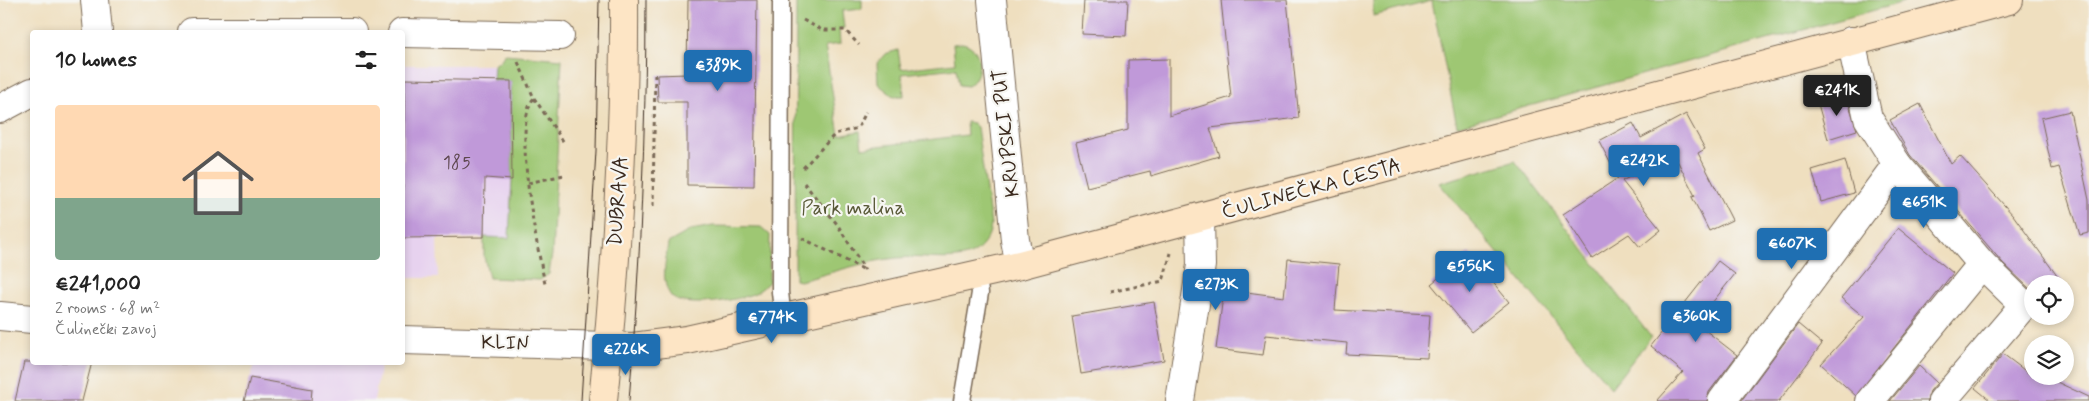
<!DOCTYPE html>
<meta charset="utf-8">
<style>
:root{--surface:#fff;--page:#f6f6f6;--text:#222;--muted:#767676;--accent:#1f6fb2}
body{margin:0;font-family:Mynerve,sans-serif;background:var(--page);color:var(--text);height:100vh;display:flex;flex-direction:column;font-size:19px;white-space:nowrap}
*{box-sizing:border-box;margin:0}
p{font-size:16px;color:var(--muted)}
.icon{flex:none;width:28px;height:28px;fill:none;stroke:currentColor;stroke-width:2;stroke-linecap:round;stroke-linejoin:round}
.map{position:relative;flex:1;overflow:hidden}
.drawer{position:absolute;left:30px;top:30px;width:375px;height:335px;display:flex;flex-direction:column;background:var(--surface);border-radius:5px;box-shadow:0 2px 8px #0003}
.drawer>*{flex:none}
.fabs{position:absolute;left:2024px;top:275px;display:grid;gap:10px}
.fabs a{display:grid;place-items:center;width:50px;height:50px;border-radius:50%;background:var(--surface);box-shadow:0 2px 8px #0003;font-size:25px}
.price{position:absolute;translate:-50% -42px;padding:0 11px;border-radius:5px;background:var(--accent);color:#fff;font-size:16px;line-height:32px;filter:drop-shadow(0 1px 2px #0008)}
.price::after{content:'';position:absolute;left:50%;top:30px;width:15px;height:11px;margin-left:-8px;background:inherit;clip-path:polygon(0 0,100% 0,50% 100%)}
.price.current{background:#222;color:#fff}
ul{padding:0;list-style:none}
li{display:grid;align-content:center;gap:10px;height:265px;padding:0 25px}
li span{display:grid;place-items:center;height:155px;border-radius:5px;color:#555}
li>.icon{margin-inline-start:auto}
span .icon{width:90px;height:90px;fill:#fffc;stroke-width:1}
li b{font-size:21px}
h2{display:flex;justify-content:space-between;align-items:center;height:60px;padding:0 25px;font-size:21px}
.map>svg:first-child{display:block}
.built{fill:#e7d2ef}
.green{fill:#9ec773;stroke:#6c7848}
.building{fill:#c099d9}
.lines{fill:none;stroke-linecap:round;stroke-linejoin:round}
.service-casing{stroke:#7a6956;stroke-width:19}
.minor-casing{stroke:#7a6956;stroke-width:30}
.tertiary-casing{stroke:#7a6956;stroke-width:30}
.secondary-casing{stroke:#7a6956;stroke-width:30}
.path{stroke:#7a6956;stroke-width:3;stroke-dasharray:4 4;stroke-linecap:butt}
.service{stroke:#fff;stroke-width:16}
.minor{stroke:#fff;stroke-width:28}
.tertiary{stroke:#fff;stroke-width:28}
.secondary{stroke:#fde5c5;stroke-width:28}
.tram{stroke:#3b2a1e;stroke-width:1}
.labels{text-anchor:middle;stroke-width:4.5;stroke-linejoin:round;paint-order:stroke}
.number-label{font-size:18px;fill:#5c464d}
.street-label{font-size:20px;fill:#3b2a1e;stroke:#f6f6f2}
.park-label{font-size:20px;fill:#595938;stroke:#f6f6f2}
</style>
<div class="map">
<svg width="2089" height="401" viewBox="0 0 2089 401">
<rect width="100%" height="100%" fill="#f6f6f2"/>
<filter id="ink" filterUnits="userSpaceOnUse"><feTurbulence type="fractalNoise" baseFrequency=".02" numOctaves="2"/><feDisplacementMap in="SourceGraphic" scale="10" xChannelSelector="R" yChannelSelector="G"/><feConvolveMatrix kernelMatrix="1 2 1 2 8 2 1 2 1" color-interpolation-filters="sRGB"/></filter>
<filter id="wash" filterUnits="userSpaceOnUse"><feTurbulence type="fractalNoise" baseFrequency=".0096" numOctaves="4" result="noise"/><feDisplacementMap in="SourceGraphic" scale="20" xChannelSelector="R" yChannelSelector="G"/><feGaussianBlur stdDeviation="1.12" result="paint"/><feColorMatrix in="noise" values="0 0 0 0 0 0 0 0 0 0 0 0 0 0 0 0 0 1.4 0 .05"/><feComposite in="paint" operator="in"/></filter>
<g filter="url(#wash)">
<rect width="100%" height="100%" fill="#efdfbf"/>
<g class="built">
<path d="M403 65H494V81H511L512 180 509 238 437 239 438 278H403Z"/>
<path d="M254 363H381L374 401H245Z"/>
</g>
<g class="green">
<path d="M796 0H862V9L842 11 844 28 839 29 840 44 825 46 839 135 860 131 862 148 967 135 966 122 973 123 977 127 991 225C990 237 982 250 970 255 948 263 920 255 897 258 864 261 832 273 800 281L795 280Z"/>
<path d="M1373 0H1911L1457 126 1432 1 1373 16Z"/>
<path d="M962 43C983 46 984 76 968 86L959 85 956 68 902 74 904 96H893L878 84 877 63 885 54 898 50 901 69 955 63 953 44Z"/>
<path d="M505 54 562 59 552 254 549 274 540 280 489 278 484 256V237L509 238 512 180 511 81H493L494 65 500 61Z"/>
<path d="M1515 161 1651 337 1611 388 1439 183Z"/>
<path d="M713 226 761 227 770 235 769 282C765 285 761 290 757 292 744 300 681 310 671 296 660 281 666 260 668 243L691 230Z"/>
</g>
<g id="blocks">
<g class="building">
<path d="M688 0H757L754 186 687 185V102H658L657 75 687 74Z"/>
<path d="M1084 0H1128L1126 36 1082 34Z"/>
<path d="M1221 0H1287L1299 118 1210 128 1219 156 1151 176 1150 171 1087 187 1076 143 1128 130V60L1169 59V116L1231 97Z"/>
<path d="M405 79 511 81 512 180 485 178 484 237 402 238Z"/>
<path d="M1846 95 1857 130 1828 139 1818 104Z"/>
<path d="M1920 104 1951 164 1960 156 2013 215 2063 284H2032V291L2002 262 1910 155 1890 120Z"/>
<path d="M2070 111 2089 200V233L2080 235 2059 167 2052 169 2041 118Z"/>
<path d="M1686 114 1705 149 1698 153 1732 220 1709 231 1692 197 1695 196 1674 154 1622 181 1661 230 1640 247 1629 234 1592 258 1563 214 1618 178 1599 141 1633 123 1641 138Z"/>
<path d="M1845 160 1854 193 1821 202 1812 170Z"/>
<path d="M1898 228 1953 273 1856 396 1821 364 1864 317 1841 298Z"/>
<path d="M1469 253 1509 302 1471 332 1431 284Z"/>
<path d="M1288 259 1339 264 1335 310 1430 315 1427 358 1346 354 1347 343 1266 335 1263 355 1216 349 1224 289 1284 297Z"/>
<path d="M1718 261 1735 274 1696 323 1737 355 1709 392 1707 401H1657L1683 372 1651 346Z"/>
<path d="M1154 302 1164 360 1081 374 1072 316Z"/>
<path d="M1798 324 1822 344 1779 401H1741Z"/>
<path d="M2003 354 2032 376H2044L2089 397V401H1991L1975 388Z"/>
<path d="M24 362H92L82 401H15Z"/>
<path d="M1919 366 1937 383 1930 391 1927 401H1890Z"/>
<path d="M250 378 312 389 311 401H244Z"/>
</g>
</g>
</g>
<g filter="url(#ink)">
<use href="#blocks" fill-opacity="0" stroke="#7a6956" stroke-width="1"/>
<g class="lines">
<g class="service-casing">
<g id="service">
<path d="M781 0 780 292 783 320"/>
<path d="M962 401 980 293 978 275"/>
</g>
</g>
<g class="minor-casing">
<g id="minor">
<path d="M95 0 98 32"/>
<path d="M992 0 1015 240 1020 265"/>
<path d="M192 32H352"/>
<path d="M402 33 560 36"/>
<path d="M1851 41 1868 118 1897 164 1982 264 2024 305 1942 401"/>
<path d="M0 109 32 92"/>
<path d="M1180 401 1201 265 1200 218"/>
<path d="M1722 401 1897 164"/>
<path d="M1870 401 1982 264"/>
</g>
</g>
<g class="tertiary-casing">
<g id="tertiary">
<path d="M0 316 32 319"/>
<path d="M402 340 608 346"/>
</g>
</g>
<g class="secondary-casing">
<g id="secondary">
<path d="M608 346 633 347 687 340 1020 265 2009 0"/>
<path d="M603 401C616 268 625 134 624 0"/>
</g>
</g>
<g class="path">
<path d="M803 20 822 30H845L859 45"/>
<path d="M518 62 534 98C511 123 538 250 545 284"/>
<path d="M534 98 565 144"/>
<path d="M803 168 835 134 858 128 866 112"/>
<path d="M528 183 564 175"/>
<path d="M804 183 837 224 865 270"/>
<path d="M653 206 655 70"/>
<path d="M802 238 863 269"/>
<path d="M1110 292 1163 281 1171 253"/>
</g>
<use href="#service" class="service"/>
<use href="#minor" class="minor"/>
<use href="#tertiary" class="tertiary"/>
<use href="#secondary" class="secondary"/>
<g class="tram">
<path d="M581 401 596 151 599 0"/>
<path d="M629 401C640 268 646 134 646 0"/>
</g>
</g>
</g>
<g class="labels">
<g class="number-label">
<text x="457" y="168">185</text>
</g>
<g class="street-label">
<text transform="translate(1005 133) rotate(-96)" y="7">KRUPSKI PUT</text>
<text transform="translate(1311 188) rotate(-15)" y="7">ČULINEČKA CESTA</text>
<text transform="translate(617 201) rotate(-86)" y="7">DUBRAVA</text>
<text transform="translate(505 342) rotate(1)" y="7">KLIN</text>
</g>
<g class="park-label">
<text x="853" y="214">Park malina</text>
</g>
</g>
</svg>
<div class="fabs">
<a><svg class="icon" aria-label="locate" viewBox="0 0 24 24"><circle cx="12" cy="12" r="6"/><path d="M12 2v4M12 18v4M2 12h4M18 12h4"/></svg></a>
<a><svg class="icon" aria-label="layers" viewBox="0 0 24 24"><path d="M12 4l9 5-9 5-9-5zM3 14l9 5 9-5"/></svg></a>
</div>
<b class="price" style="left:718px;top:92px">€389K</b>
<b class="price current" style="left:1837px;top:117px">€241K</b>
<b class="price" style="left:1644px;top:187px">€242K</b>
<b class="price" style="left:1924px;top:229px">€651K</b>
<b class="price" style="left:1792px;top:270px">€607K</b>
<b class="price" style="left:1470px;top:293px">€556K</b>
<b class="price" style="left:1216px;top:311px">€273K</b>
<b class="price" style="left:1696px;top:343px">€360K</b>
<b class="price" style="left:772px;top:344px">€774K</b>
<b class="price" style="left:626px;top:376px">€226K</b>
<section class="drawer">
<h2>10 homes<svg class="icon" aria-label="filters" viewBox="0 0 24 24"><path d="M4 7h16M4 17h16"/><circle cx="9" cy="7" r="2"/><circle cx="15" cy="17" r="2"/></svg></h2>
<ul>
<li><span style="background:linear-gradient(#ffd9b3 60%,#7fa58c 0)"><svg class="icon" aria-label="home" viewBox="0 0 24 24"><path d="M3 11l9-7 9 7M6 9v11h12V9"/></svg></span><div><b>€241,000</b><p>2 rooms · 68 m²</p><p>Čulinečki zavoj</p></div></li>
</ul>
</section>
</div>
